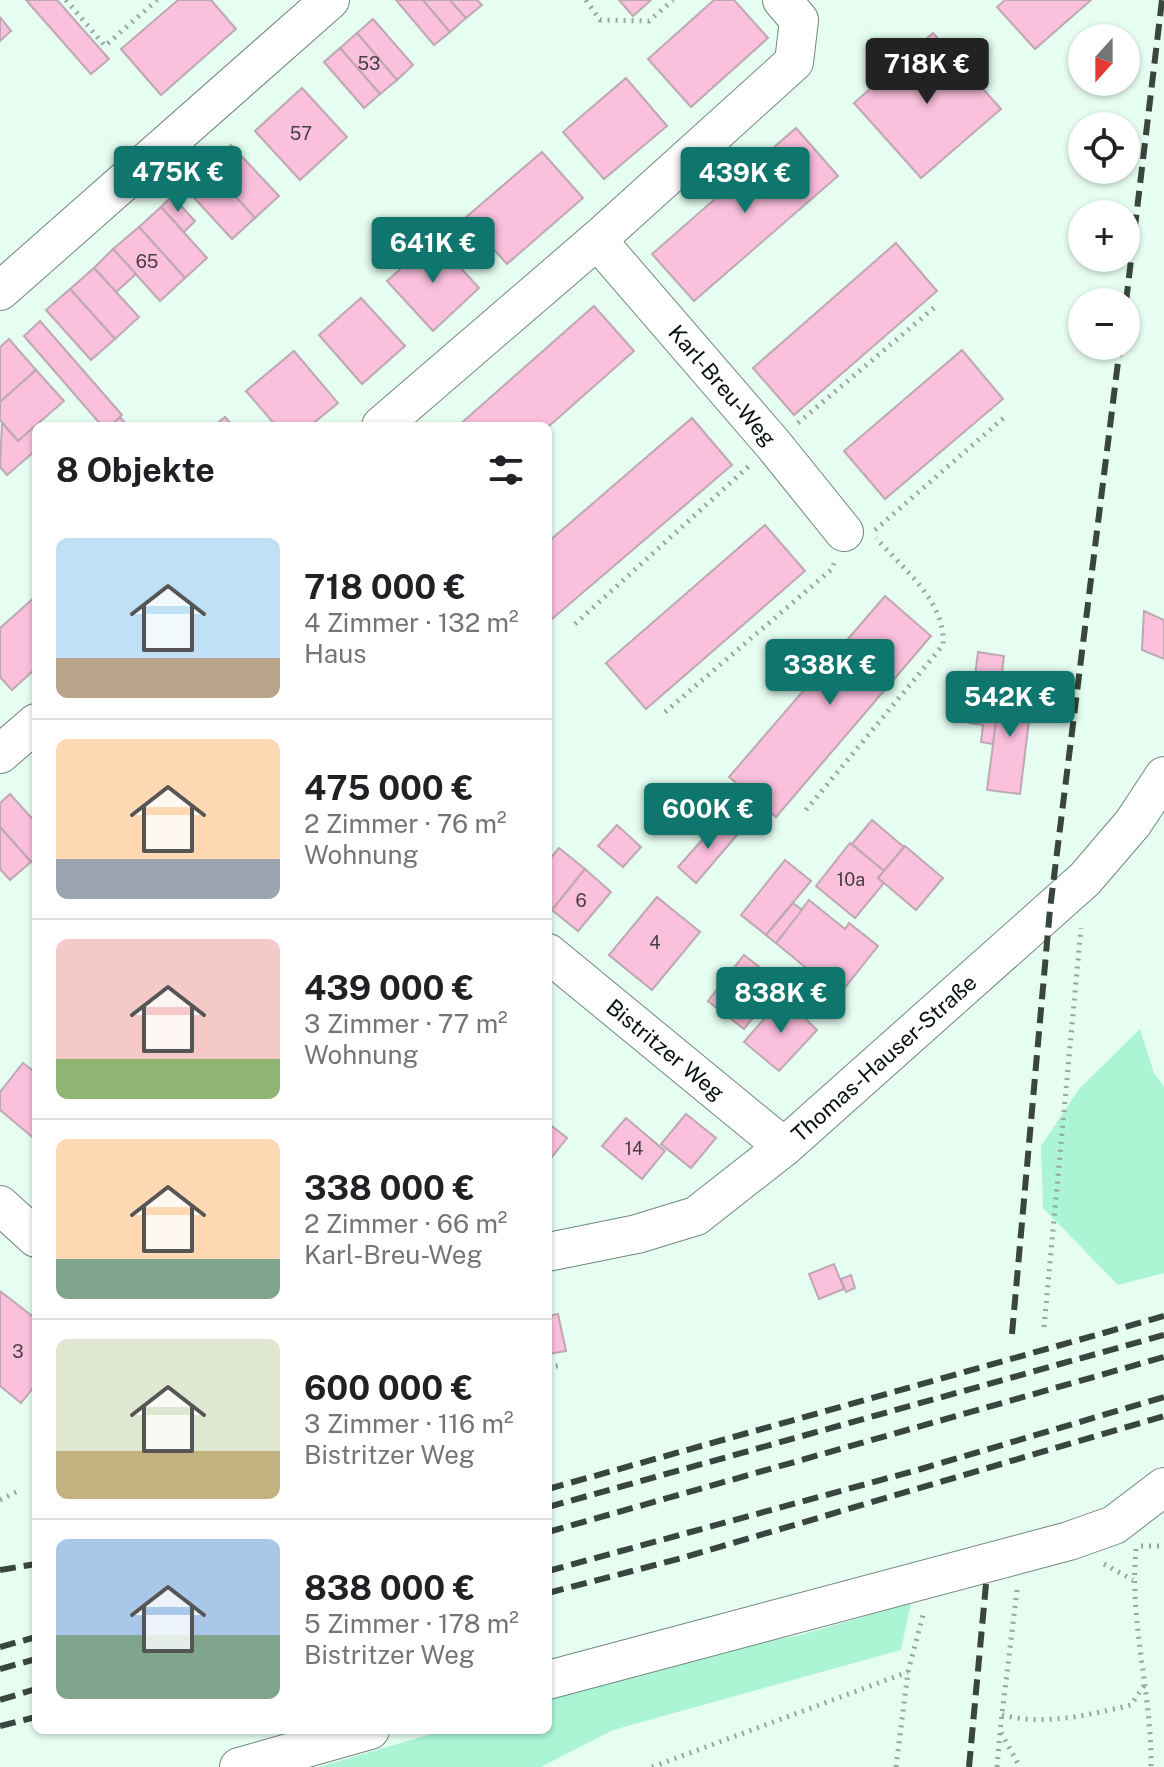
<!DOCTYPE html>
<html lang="de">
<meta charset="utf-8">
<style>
:root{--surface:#fff;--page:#f6f6f6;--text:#202124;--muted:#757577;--line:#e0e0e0;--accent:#0f766e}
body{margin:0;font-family:"Public Sans",sans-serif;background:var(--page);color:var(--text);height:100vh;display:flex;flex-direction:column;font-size:30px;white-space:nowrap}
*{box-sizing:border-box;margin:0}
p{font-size:26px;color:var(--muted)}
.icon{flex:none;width:44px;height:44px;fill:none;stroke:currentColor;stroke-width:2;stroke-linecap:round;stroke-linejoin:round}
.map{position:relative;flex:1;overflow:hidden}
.details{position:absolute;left:32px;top:422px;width:520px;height:1312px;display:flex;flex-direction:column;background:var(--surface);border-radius:12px;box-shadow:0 2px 6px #0004}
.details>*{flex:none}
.needle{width:52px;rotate:201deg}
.controls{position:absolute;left:1068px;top:24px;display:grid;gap:16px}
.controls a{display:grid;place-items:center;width:72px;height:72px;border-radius:50%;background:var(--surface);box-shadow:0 2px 6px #0004;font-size:40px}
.price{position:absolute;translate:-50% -68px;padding:0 18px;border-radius:8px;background:var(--accent);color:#fff;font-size:26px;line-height:52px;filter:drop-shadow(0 2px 4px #0008)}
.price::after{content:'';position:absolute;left:50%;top:48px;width:24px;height:18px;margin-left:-12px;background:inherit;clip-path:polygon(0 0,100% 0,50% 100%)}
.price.current{background:#222;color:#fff}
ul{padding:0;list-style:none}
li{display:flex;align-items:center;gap:24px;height:200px;padding:0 24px}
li+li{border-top:2px solid var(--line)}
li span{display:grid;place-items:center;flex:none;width:224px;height:160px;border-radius:12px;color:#555}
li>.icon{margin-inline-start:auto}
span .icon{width:96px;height:96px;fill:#fffc;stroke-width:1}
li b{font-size:34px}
h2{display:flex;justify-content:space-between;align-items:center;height:96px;padding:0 24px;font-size:34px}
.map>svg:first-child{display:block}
.green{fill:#abf5d5}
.building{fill:#fbc0dc;stroke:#bea8b2;stroke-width:2}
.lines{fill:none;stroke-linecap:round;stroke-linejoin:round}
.minor-casing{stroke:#71877d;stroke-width:40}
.path{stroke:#94a79e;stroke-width:5;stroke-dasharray:2 6;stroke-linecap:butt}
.minor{stroke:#fff;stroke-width:38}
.rail{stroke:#39453f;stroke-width:6;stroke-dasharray:16 8;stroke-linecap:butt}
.labels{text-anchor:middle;stroke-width:7;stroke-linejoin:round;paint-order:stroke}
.number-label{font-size:18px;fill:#453d41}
.street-label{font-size:22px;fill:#08110d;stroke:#fff}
</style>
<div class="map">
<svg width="1164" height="1767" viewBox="0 0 1164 1767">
<rect width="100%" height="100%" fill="#e6fef2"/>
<g class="green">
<path d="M1140 1029 1154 1073 1164 1087V1273L1118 1285 1043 1208 1041 1146 1079 1089Z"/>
<path d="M911 1603 901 1650 613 1730 541 1767H319L445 1730H548V1700L722 1648 797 1636Z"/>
</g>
<g class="building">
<path d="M26 0H57L109 59 91 74Z"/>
<path d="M178 0H211L236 29 161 95 121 49Z"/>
<path d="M396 0H423L450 32 434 45Z"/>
<path d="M423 0H450L466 18 450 32Z"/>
<path d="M450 0H477L482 5 466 18Z"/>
<path d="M619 0H651L633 16Z"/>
<path d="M714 0H734L768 38 691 107 648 59Z"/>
<path d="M1005 0H1091L1035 49 997 7Z"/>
<path d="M0 17 11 31 0 41Z"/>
<path d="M373 19 413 65 397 80 357 33Z"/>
<path d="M357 33 397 80 380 94 340 48Z"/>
<path d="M933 33 1001 109 921 178 854 103Z"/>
<path d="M340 48 380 94 364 108 324 62Z"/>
<path d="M626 78 667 126 604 179 563 132Z"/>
<path d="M302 88 347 137 300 180 255 131Z"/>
<path d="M796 128 838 176 694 301 652 254Z"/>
<path d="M231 145 279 196 255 218 208 166Z"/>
<path d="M542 152 583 198 507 264 465 218Z"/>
<path d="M208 166 255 218 232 239 185 188Z"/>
<path d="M172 196 195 221 184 232 161 207Z"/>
<path d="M161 207 207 258 185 278 139 227Z"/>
<path d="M139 227 185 278 160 301 113 249Z"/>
<path d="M434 239 479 288 433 331 387 281Z"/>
<path d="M896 243 937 291 794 415 753 368Z"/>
<path d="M113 249 136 274 116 292 94 268Z"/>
<path d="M94 268 139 317 115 339 70 289Z"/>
<path d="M70 289 115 339 91 360 46 310Z"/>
<path d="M361 298 405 346 362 384 319 335Z"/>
<path d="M594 306 634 351 548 427 458 426Z"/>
<path d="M40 321 122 415 110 426H102L24 336Z"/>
<path d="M9 339 36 370 0 402V347Z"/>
<path d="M962 350 1003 399 885 499 844 451Z"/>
<path d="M294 351 338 403 310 426H276L246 391Z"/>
<path d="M36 370 64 401 18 441 0 420V402Z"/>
<path d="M120 417 128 426H110L119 418Z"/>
<path d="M225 417 233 426H214Z"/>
<path d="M692 418 732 465 552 619 548 615V542Z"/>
<path d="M2 423 18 441 34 427 36 430V450L7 475 0 467Z"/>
<path d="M765 525 805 571 646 709 606 663Z"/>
<path d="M36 596V668L12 690 0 677V628Z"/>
<path d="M885 596 931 636 776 817 729 777Z"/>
<path d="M1144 611 1164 620V659L1142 650Z"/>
<path d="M978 652 1004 656 993 744 981 742 983 725 969 723Z"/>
<path d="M1001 684 1033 688 1020 794 987 790Z"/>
<path d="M10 794 36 823V857L31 862 0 827V803Z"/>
<path d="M720 820 737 835 696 883 678 867Z"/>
<path d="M872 820 904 847 884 871 852 844Z"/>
<path d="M617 825 641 847 623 867 598 846Z"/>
<path d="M0 827 31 862 10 880 0 869Z"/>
<path d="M850 843 884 871 878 878 884 883 855 918 816 886Z"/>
<path d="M905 846 943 878 916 910 878 878Z"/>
<path d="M559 848 585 869 552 910 548 907V861Z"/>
<path d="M785 860 811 881 766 935 741 915Z"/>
<path d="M585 869 611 892 578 931 552 910Z"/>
<path d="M657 897 700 932 652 990 609 955Z"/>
<path d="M809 900 845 929 849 923 878 946 839 995 776 943Z"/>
<path d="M793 903 802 910 776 943 766 935Z"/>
<path d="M744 955 780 983 744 1029 708 1001Z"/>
<path d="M783 997 817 1030 779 1071 744 1042Z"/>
<path d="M23 1063 36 1073V1140L0 1110V1092Z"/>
<path d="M686 1114 716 1138 691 1168 661 1144Z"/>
<path d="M626 1118 665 1151 642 1179 602 1146Z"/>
<path d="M548 1123 567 1138 548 1162Z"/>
<path d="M834 1264 844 1289 819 1299 809 1274Z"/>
<path d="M851 1275 855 1288 846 1292 841 1279Z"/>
<path d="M0 1291 36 1319V1384L21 1403 0 1386Z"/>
<path d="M558 1314 566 1351 548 1354V1316Z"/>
</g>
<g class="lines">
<g class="minor-casing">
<g id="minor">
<path id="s1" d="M597 240 773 444 844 532"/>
<path d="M0 291 330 0"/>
<path d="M381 426 597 240 794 62 799 20 782 0"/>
<path d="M0 754 36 723"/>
<path id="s2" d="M548 953 784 1147"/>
<path d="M0 1205 36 1238"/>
<path id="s3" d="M548 1252 637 1234 696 1216 784 1147 1085 879 1133 823 1164 776"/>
<path d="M548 1680 1069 1541 1114 1525 1164 1487"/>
<path d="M239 1767 370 1730"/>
</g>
</g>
<g class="path">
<path d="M66 0 105 46 157 0"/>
<path d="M586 0 600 20 649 21 673 0"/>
<path d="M798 423 935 307"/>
<path d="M875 530 1007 415"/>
<path d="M575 624 749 466"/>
<path d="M665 712 832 569 834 563"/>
<path d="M806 810 943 645C946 601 903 569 876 538"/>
<path d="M1044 1327 1081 928"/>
<path d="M548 1368 561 1365"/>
<path d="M0 1500 20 1490"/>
<path d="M1141 1546H1164"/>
<path d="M1136 1549C1129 1622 1152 1694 1151 1767"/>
<path d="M1104 1564 1133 1580"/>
<path d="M1017 1590 1000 1731 1020 1767"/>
<path d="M1002 1715C1044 1726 1089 1715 1131 1705L1145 1684"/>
<path d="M652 1767 908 1672"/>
<path d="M896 1767 908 1672 923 1615"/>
<path d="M997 1767 1000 1732"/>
</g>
<use href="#minor" class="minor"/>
<g class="rail">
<path d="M1126 302 1162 0"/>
<path d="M1012 1334 1050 909 1120 346"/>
<path d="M548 1489 1164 1316"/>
<path d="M548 1507 1164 1335"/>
<path d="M548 1532 1164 1357"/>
<path d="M0 1570 36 1564"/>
<path d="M548 1571 921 1469 1164 1397"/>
<path d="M548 1593 682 1558 1164 1416"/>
<path d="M0 1647 36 1637"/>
<path d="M0 1669 36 1659"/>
<path d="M0 1700 36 1689"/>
<path d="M0 1726 36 1717"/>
<path d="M969 1767 986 1584"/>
</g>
</g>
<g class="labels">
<g class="number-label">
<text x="369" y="70">53</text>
<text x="301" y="140">57</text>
<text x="147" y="268">65</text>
<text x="851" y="886">10a</text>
<text x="581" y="907">6</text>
<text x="655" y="949">4</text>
<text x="634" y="1155">14</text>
<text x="18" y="1358">3</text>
</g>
<g class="street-label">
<text dy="8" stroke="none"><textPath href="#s1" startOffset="192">Karl-Breu-Weg</textPath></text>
<text dy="8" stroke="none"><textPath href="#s2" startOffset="152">Bistritzer Weg</textPath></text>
<text dy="8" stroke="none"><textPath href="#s3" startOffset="398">Thomas-Hauser-Straße</textPath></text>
</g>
</g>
</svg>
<div class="controls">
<a><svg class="needle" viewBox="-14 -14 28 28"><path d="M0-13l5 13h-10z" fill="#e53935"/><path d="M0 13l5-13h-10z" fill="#757577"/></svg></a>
<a><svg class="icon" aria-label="locate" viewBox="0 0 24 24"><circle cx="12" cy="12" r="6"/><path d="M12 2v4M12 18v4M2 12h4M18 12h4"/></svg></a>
<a>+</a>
<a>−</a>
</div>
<b class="price current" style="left:927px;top:106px">718K €</b>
<b class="price" style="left:178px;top:214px">475K €</b>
<b class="price" style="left:745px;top:215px">439K €</b>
<b class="price" style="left:433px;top:285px">641K €</b>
<b class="price" style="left:830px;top:707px">338K €</b>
<b class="price" style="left:1010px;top:739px">542K €</b>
<b class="price" style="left:708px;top:851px">600K €</b>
<b class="price" style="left:781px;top:1035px">838K €</b>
<section class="details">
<h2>8 Objekte<svg class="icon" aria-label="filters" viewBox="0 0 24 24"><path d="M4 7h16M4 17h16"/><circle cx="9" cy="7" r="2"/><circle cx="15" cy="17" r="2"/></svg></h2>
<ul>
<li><span style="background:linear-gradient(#bfe0f5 75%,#b9a48a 0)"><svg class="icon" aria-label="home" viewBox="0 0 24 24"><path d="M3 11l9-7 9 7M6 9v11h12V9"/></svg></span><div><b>718 000 €</b><p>4 Zimmer · 132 m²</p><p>Haus</p></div></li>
<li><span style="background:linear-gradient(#ffd9b3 75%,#9aa5b1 0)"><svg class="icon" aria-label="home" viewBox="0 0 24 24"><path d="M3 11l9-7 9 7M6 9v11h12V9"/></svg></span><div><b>475 000 €</b><p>2 Zimmer · 76 m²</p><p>Wohnung</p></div></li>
<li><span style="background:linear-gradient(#f6c9c9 75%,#8fb573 0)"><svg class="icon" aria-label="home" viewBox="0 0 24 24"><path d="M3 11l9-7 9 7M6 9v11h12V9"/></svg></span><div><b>439 000 €</b><p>3 Zimmer · 77 m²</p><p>Wohnung</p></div></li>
<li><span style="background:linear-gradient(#ffd9b3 75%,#7fa58c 0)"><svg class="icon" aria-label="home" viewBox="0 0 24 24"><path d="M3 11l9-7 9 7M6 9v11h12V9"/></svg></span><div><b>338 000 €</b><p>2 Zimmer · 66 m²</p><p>Karl-Breu-Weg</p></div></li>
<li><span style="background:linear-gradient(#dfe7d0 70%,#c2b280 0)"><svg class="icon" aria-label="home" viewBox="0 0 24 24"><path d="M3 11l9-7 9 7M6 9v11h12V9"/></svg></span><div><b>600 000 €</b><p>3 Zimmer · 116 m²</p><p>Bistritzer Weg</p></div></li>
<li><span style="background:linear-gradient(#a9c7e8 60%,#7fa58c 0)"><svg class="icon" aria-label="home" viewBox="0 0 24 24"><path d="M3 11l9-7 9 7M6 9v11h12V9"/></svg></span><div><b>838 000 €</b><p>5 Zimmer · 178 m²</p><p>Bistritzer Weg</p></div></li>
</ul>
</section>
</div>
